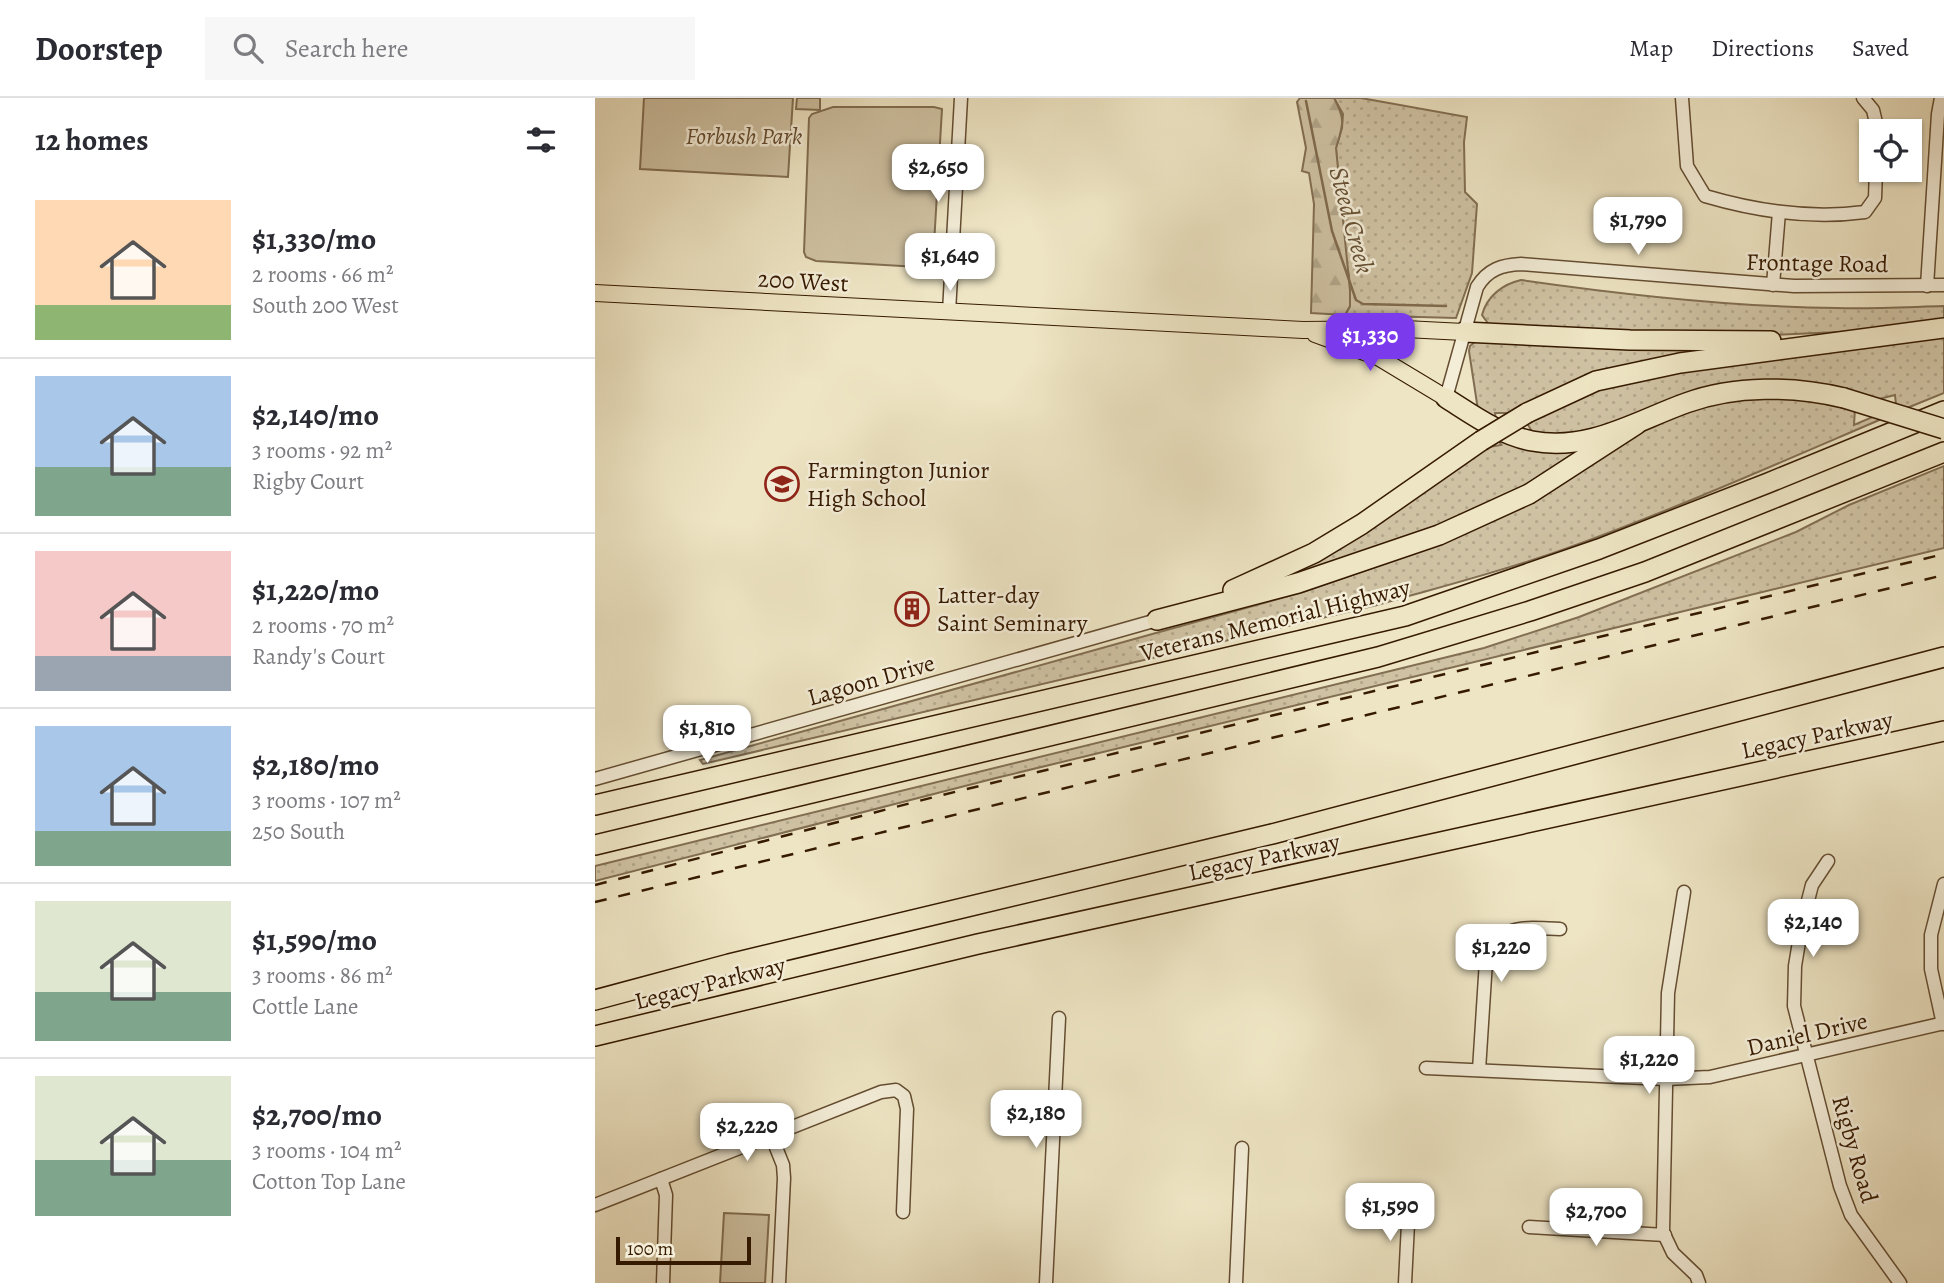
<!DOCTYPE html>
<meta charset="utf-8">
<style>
:root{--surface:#fff;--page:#f7f7f7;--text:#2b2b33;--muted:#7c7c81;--line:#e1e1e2;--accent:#7c3aed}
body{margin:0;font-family:Alegreya,serif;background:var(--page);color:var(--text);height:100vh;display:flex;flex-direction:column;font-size:26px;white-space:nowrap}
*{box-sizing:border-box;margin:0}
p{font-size:23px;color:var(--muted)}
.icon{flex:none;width:38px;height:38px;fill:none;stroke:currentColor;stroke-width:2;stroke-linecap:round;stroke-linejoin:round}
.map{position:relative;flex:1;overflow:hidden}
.drawer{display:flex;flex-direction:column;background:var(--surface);width:595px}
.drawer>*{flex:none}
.tools{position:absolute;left:1264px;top:21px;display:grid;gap:14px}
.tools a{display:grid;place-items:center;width:63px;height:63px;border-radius:0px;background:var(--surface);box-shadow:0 2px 5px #0004;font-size:35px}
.scale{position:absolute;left:21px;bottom:18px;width:135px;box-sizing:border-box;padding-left:7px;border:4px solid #361a00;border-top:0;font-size:19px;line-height:24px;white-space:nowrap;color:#361a00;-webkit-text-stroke:5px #f4eed9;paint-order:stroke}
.price{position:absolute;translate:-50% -60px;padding:0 16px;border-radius:14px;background:#fff;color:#222;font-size:23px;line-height:46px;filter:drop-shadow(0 2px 4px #0008)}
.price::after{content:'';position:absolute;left:50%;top:42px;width:21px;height:16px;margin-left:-10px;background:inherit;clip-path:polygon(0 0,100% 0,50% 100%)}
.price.on{background:var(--accent);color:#fff}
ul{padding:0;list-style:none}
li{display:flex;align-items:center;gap:21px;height:175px;padding:0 35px}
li+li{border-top:2px solid var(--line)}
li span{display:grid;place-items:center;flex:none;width:196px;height:140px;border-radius:0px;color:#555}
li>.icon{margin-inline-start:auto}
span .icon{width:84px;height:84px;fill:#fffc;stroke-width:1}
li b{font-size:30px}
h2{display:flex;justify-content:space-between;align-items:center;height:84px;padding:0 35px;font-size:30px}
header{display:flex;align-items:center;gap:42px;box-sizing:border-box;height:98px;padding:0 35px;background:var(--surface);border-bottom:2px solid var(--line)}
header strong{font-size:33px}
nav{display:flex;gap:38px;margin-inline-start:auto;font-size:24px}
.search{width:490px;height:63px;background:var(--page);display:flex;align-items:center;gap:18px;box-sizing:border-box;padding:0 24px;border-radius:0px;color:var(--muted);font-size:26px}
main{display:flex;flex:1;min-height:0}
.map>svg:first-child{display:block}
.grass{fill:url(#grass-dots);stroke:#826e52;stroke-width:2}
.forest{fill:url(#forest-firs);stroke:#826e52;stroke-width:2}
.green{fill:#cfc2a3;stroke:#826e52;stroke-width:2}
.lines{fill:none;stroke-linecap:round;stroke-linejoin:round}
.stream{stroke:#7f6a4d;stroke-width:2.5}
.minor-casing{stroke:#644d31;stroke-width:15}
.major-casing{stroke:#361a00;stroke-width:18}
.highway-casing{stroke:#361a00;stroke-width:22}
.minor{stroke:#f4eed9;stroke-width:12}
.major{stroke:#eee5c4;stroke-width:16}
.highway{stroke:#eee5c4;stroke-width:19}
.rail{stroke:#361a00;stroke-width:2.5;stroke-dasharray:12 12;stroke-linecap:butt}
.highway-bridge-casing{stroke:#361a00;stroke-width:22;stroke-linecap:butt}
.highway-bridge{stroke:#eee5c4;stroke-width:19}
.labels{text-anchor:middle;stroke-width:5;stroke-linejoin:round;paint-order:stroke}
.park-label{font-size:24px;font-style:italic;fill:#644c31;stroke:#f4eed9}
.street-label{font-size:24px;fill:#361a00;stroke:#f4eed9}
.poi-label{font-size:24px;fill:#361a00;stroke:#f4eed9;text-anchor:start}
.water-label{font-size:26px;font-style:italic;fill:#665034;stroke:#f4eed9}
</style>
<header>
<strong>Doorstep</strong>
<div class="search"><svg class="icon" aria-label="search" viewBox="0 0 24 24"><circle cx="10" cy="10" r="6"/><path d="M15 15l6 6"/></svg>Search here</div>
<nav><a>Map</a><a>Directions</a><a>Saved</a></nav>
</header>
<main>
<section class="drawer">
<h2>12 homes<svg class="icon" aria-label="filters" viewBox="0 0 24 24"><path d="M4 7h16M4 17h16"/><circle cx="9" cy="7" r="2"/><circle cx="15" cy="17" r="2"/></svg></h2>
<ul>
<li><span style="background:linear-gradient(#ffd9b3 75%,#8fb573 0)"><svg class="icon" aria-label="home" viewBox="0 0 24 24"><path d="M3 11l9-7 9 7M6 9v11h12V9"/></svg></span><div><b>$1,330/mo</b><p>2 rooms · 66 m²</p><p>South 200 West</p></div></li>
<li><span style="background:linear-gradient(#a9c7e8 65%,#7fa58c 0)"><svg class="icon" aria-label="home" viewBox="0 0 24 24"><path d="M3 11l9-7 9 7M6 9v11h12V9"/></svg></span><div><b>$2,140/mo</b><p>3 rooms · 92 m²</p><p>Rigby Court</p></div></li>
<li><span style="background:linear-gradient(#f6c9c9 75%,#9aa5b1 0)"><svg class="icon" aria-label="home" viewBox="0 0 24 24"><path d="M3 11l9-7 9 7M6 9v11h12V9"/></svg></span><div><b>$1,220/mo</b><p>2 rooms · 70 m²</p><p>Randy's Court</p></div></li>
<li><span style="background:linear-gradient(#a9c7e8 75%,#7fa58c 0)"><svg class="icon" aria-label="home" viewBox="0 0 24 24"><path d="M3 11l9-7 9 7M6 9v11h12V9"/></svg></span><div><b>$2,180/mo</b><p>3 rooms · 107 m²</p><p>250 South</p></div></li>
<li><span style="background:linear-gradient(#dfe7d0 65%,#7fa58c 0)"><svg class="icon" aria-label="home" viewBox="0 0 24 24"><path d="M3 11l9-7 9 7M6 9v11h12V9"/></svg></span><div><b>$1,590/mo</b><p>3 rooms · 86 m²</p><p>Cottle Lane</p></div></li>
<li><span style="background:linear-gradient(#dfe7d0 60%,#7fa58c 0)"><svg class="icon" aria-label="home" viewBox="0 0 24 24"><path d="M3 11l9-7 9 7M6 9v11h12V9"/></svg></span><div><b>$2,700/mo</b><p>3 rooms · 104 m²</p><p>Cotton Top Lane</p></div></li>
</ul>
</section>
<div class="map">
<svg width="1349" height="1185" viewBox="0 0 1349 1185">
<defs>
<pattern id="grass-dots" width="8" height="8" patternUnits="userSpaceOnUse" patternTransform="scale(1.75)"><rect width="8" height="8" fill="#cfc2a3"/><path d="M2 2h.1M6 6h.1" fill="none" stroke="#b2a68b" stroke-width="1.8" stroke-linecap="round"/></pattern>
<pattern id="forest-firs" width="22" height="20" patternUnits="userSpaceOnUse" patternTransform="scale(1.75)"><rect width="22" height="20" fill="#cfc2a3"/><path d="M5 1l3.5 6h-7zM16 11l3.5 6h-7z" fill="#b2a68b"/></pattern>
</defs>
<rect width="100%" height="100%" fill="#eee5c4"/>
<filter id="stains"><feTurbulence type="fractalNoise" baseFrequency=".00286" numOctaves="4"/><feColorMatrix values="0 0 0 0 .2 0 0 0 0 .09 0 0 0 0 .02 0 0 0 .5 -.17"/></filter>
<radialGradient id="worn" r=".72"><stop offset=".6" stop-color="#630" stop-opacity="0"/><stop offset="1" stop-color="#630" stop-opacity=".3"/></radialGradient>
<g class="grass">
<path d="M739 0H766L872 19 869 44 870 94 882 106 877 175 861 220 750 217 755 208 754 178 749 150 741 50 747 30 748 16Z"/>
<path d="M926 182C1030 197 1136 209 1242 210 1277 211 1313 209 1349 208V226L1289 232 1157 238 895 228 887 217C892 198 908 186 926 182Z"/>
<path d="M1349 239V295L1307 312 1301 307 1300 297 1276 303 1214 287 995 333 941 340 930 322 1014 288 1073 274Z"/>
<path d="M881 243 1157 249 1105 258 919 315H900L901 322 883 312 874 253 875 248Z"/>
<path d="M1157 300 1207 301 1260 310 1259 327 1282 317 1289 320C1184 365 1078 412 970 451 909 473 845 489 782 507L108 666 105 662 708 494 832 451 1044 333 1115 306Z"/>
<path d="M903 340 996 347 920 395 767 461 682 480 888 350 906 347Z"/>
<path d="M1349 368V450L401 680 0 783V768L889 550 984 519 1201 434 1254 407Z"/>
</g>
<path class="forest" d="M705 0H739C751 22 748 27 741 50L755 193V208L750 217 716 215 719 106 714 75 707 73 711 50 702 4Z"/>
<g class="green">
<path d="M49 0H198L193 79 45 71Z"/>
<path d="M202 0H225V12L201 11Z"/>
<path d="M238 9H339L347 11 339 146 336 161 324 169 221 163 211 159 209 154 214 20 217 16Z"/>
<path d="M129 1115 174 1117 170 1185H125Z"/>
</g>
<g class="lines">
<path class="stream" d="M711 3 737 133 761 202 768 206 851 208"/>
<g class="minor-casing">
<g id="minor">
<path d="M1087 0 1092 68 1110 98C1161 113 1217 121 1270 114L1280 100 1281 72"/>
<path d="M1268 0 1278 12 1283 33"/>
<path d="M1178 187 1184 114"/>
<path d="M1332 188 1343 16 1346 0"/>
<path d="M354 214 366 0"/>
<path d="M851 300 882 189C893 171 907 167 926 166L1199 188 1349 187"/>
<path d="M0 681 562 522"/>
<path d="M1233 763 1217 787 1207 826 1200 868 1199 908 1245 1088 1256 1117 1305 1185"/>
<path d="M1089 794 1073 895 1068 1134 1078 1155 1101 1177 1104 1185"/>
<path d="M1348 926 1336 871V837L1349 786"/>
<path d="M831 970 1071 981 1115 979 1349 925"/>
<path d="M884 972 891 863C905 824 929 830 965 831"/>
<path d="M176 1037 188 1067 189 1080 184 1185"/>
<path d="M66 1081 71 1097 68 1185"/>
<path d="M0 1107 286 994 301 992 309 998 312 1011 308 1114"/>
<path d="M934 1129 1070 1137"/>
<path d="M451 1185 464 920"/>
<path d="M641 1185 647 1050"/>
<path d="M810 1185 814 1106"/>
</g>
</g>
<g class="major-casing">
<g id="major">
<path d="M0 195 708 232 810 231 869 234"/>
<path d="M720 236 783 259 851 300"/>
</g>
</g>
<g class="highway-casing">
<g id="highway">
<path d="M869 234 1035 242 1176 243"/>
<path d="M851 300C878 317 905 337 937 343 993 354 1041 323 1091 305 1140 287 1199 288 1249 300"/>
<path d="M932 315 1001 283 1085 265 1349 230"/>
<path d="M638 492 719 455 767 426 886 343"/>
<path d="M562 522 703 485 844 437 934 396 1042 326"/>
<path d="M0 707 810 518 1004 451 1173 385 1349 313"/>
<path d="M0 747 783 559 935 513 1050 474 1349 354"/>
<path d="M0 902 134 866 677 736 1349 559"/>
<path d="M0 938 383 846 1349 633"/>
</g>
</g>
<use href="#minor" class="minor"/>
<use href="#major" class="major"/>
<use href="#highway" class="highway"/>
<g class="rail">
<path d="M0 787 343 698 1349 456"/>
<path d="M0 804 1349 477"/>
</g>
<g class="highway-bridge-casing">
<g id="highway-bridge">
<path d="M1249 300 1349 331"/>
<path d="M886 343 932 315"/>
</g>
</g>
<use href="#highway-bridge" class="highway-bridge"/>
</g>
<defs>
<g id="school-ring" transform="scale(1.75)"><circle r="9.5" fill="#f4eed9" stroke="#8f2418" stroke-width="1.5"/><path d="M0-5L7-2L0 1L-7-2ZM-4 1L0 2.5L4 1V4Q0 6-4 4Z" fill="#8f2418"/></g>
<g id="building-ring" transform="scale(1.75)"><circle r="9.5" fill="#f4eed9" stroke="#8f2418" stroke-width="1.5"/><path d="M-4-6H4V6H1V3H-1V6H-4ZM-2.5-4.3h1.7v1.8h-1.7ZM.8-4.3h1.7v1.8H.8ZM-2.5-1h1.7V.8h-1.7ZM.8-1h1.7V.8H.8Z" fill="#8f2418"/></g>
</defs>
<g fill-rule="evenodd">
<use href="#school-ring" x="187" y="386"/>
<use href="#building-ring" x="317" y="511"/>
</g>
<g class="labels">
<g class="park-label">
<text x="149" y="46">Forbush Park</text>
</g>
<g class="street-label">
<text transform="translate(1222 165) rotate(1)" y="8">Frontage Road</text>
<text transform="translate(208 183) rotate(3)" y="8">200 West</text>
<text transform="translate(680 522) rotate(-14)" y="8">Veterans Memorial Highway</text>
<text transform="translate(276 582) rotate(-16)" y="8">Lagoon Drive</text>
<text transform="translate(1222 637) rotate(-12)" y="8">Legacy Parkway</text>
<text transform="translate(669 759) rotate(-12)" y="8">Legacy Parkway</text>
<text transform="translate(115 885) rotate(-14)" y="8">Legacy Parkway</text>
<text transform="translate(1212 936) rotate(-13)" y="8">Daniel Drive</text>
<text transform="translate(1260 1051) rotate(74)" y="8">Rigby Road</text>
</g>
<g class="poi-label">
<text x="212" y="380">Farmington Junior<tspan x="212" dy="28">High School</tspan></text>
<text x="342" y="505">Latter-day<tspan x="342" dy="28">Saint Seminary</tspan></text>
</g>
<g class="water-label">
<text transform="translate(757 122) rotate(75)" y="9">Steed Creek</text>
</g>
</g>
<rect width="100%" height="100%" filter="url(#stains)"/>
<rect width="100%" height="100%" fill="url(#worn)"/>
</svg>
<div class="tools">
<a><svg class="icon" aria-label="locate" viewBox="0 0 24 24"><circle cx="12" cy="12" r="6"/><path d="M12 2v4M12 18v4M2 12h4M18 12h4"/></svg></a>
</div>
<div class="scale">100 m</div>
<b class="price" style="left:343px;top:106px">$2,650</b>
<b class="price" style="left:1043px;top:159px">$1,790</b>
<b class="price" style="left:355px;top:195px">$1,640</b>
<b class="price on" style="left:775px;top:275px">$1,330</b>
<b class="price" style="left:112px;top:667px">$1,810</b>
<b class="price" style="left:1218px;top:861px">$2,140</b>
<b class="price" style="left:906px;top:886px">$1,220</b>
<b class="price" style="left:1054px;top:998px">$1,220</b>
<b class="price" style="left:441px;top:1052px">$2,180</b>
<b class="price" style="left:152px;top:1065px">$2,220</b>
<b class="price" style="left:795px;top:1145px">$1,590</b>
<b class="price" style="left:1001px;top:1150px">$2,700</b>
</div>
</main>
